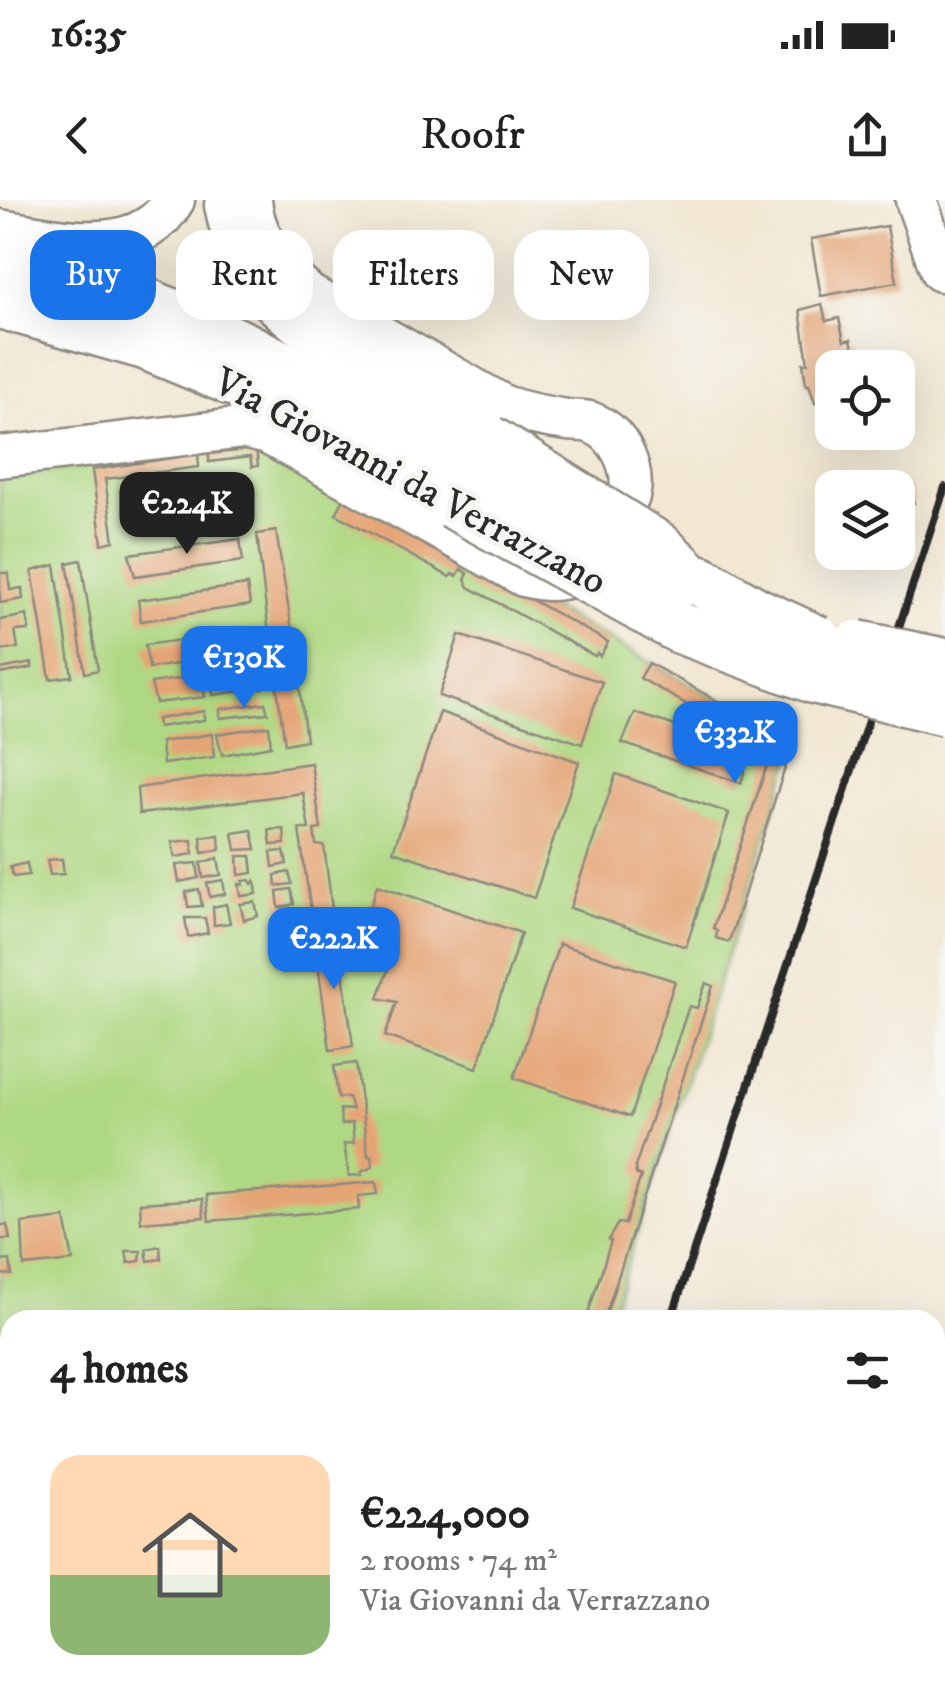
<!DOCTYPE html>
<meta charset="utf-8">
<style>
:root{--surface:#fff;--page:#f2f2f2;--text:#222;--muted:#767676;--line:#e0e0e0;--accent:#1a73e8}
body{margin:0;font-family:"IM FELL DW Pica",serif;background:var(--page);color:var(--text);height:100vh;display:flex;flex-direction:column;font-size:38px;white-space:nowrap}
*{box-sizing:border-box;margin:0}
p{font-size:32px;color:var(--muted)}
.icon{flex:none;width:55px;height:55px;fill:none;stroke:currentColor;stroke-width:2;stroke-linecap:round;stroke-linejoin:round}
.map{position:relative;flex:1;overflow:hidden}
.panel{position:absolute;left:0px;top:1110px;width:945px;height:392px;display:flex;flex-direction:column;background:var(--surface);border-radius:30px 30px 0 0;box-shadow:0 10px 40px #0002}
.panel>*{flex:none}
.banner{position:absolute;left:30px;top:30px;width:885px;height:90px;display:flex;gap:20px}
.tools{position:absolute;left:815px;top:150px;display:grid;gap:20px}
.tools a{display:grid;place-items:center;width:100px;height:100px;border-radius:20px;background:var(--surface);box-shadow:0 10px 40px #0002;font-size:50px}
.price{position:absolute;translate:-50% -85px;padding:0 22px;border-radius:20px;background:var(--accent);color:#fff;font-size:32px;line-height:65px;filter:drop-shadow(0 2px 5px #0008)}
.price::after{content:'';position:absolute;left:50%;top:60px;width:30px;height:22px;margin-left:-15px;background:inherit;clip-path:polygon(0 0,100% 0,50% 100%)}
.price.on{background:#222;color:#fff}
ul{padding:0;list-style:none}
li{display:flex;align-items:center;gap:30px;height:250px;padding:0 50px}
li+li{border-top:2px solid var(--line)}
li span{display:grid;place-items:center;flex:none;width:280px;height:200px;border-radius:30px;color:#555}
li>.icon{margin-inline-start:auto}
span .icon{width:120px;height:120px;fill:#fffc;stroke-width:1}
li b{font-size:42px}
h2{display:flex;justify-content:space-between;align-items:center;height:120px;padding:0 50px;font-size:42px}
.pill{padding:0 35px;border-radius:30px;background:var(--surface);box-shadow:0 10px 40px #0002;font-size:35px;line-height:90px}
.pill.on{background:var(--accent);color:#fff}
.status{display:flex;justify-content:space-between;align-items:center;height:70px;padding:0 50px;background:var(--surface);direction:ltr}
.status svg{height:28px;fill:currentColor}
header{display:flex;justify-content:space-between;align-items:center;height:130px;padding:0 50px;background:var(--surface);font-size:45px;font-weight:600}
.map>svg:first-child{display:block}
.green{fill:#afd882;stroke:#6d8256;stroke-width:2.5}
.building{fill:#e5a476}
.lines{fill:none;stroke-linecap:round;stroke-linejoin:round}
.minor-casing{stroke:#8e897e;stroke-width:45}
.major-casing{stroke:#8e897e;stroke-width:55}
.minor{stroke:#fff;stroke-width:40}
.major{stroke:#fff;stroke-width:50}
.rail{stroke:#2b2b2b;stroke-width:8}
.minor-bridge-casing{stroke:#8e897e;stroke-width:45;stroke-linecap:butt}
.major-bridge-casing{stroke:#8e897e;stroke-width:55;stroke-linecap:butt}
.minor-bridge{stroke:#fff;stroke-width:40}
.major-bridge{stroke:#fff;stroke-width:50}
.labels{text-anchor:middle;stroke-width:10;stroke-linejoin:round;paint-order:stroke}
.street-label{font-size:40px;fill:#2b2b2b;stroke:#f6f6f2}
</style>
<div class="status"><b>16:35</b><svg viewBox="0 0 49 12"><path d="M0 12V9h3v3zM5 12V6h3v6zM10 12V3h3v9zM15 12V0h3v12zM26 1h20v11H26zM47 4h2v5h-2z"/></svg></div>
<header><svg class="icon" aria-label="back" viewBox="0 0 24 24"><path d="M15 5l-7 7 7 7"/></svg>Roofr<svg class="icon" aria-label="share" viewBox="0 0 24 24"><path d="M12 15V3M7 8l5-5 5 5M5 13v7h14v-7"/></svg></header>
<div class="map">
<svg width="945" height="1501" viewBox="0 0 945 1501">
<rect width="100%" height="100%" fill="#f6f6f2"/>
<filter id="ink" filterUnits="userSpaceOnUse"><feTurbulence type="fractalNoise" baseFrequency=".01" numOctaves="2"/><feDisplacementMap in="SourceGraphic" scale="20" xChannelSelector="R" yChannelSelector="G"/><feConvolveMatrix kernelMatrix="1 2 1 2 8 2 1 2 1" color-interpolation-filters="sRGB"/></filter>
<filter id="wash" filterUnits="userSpaceOnUse"><feTurbulence type="fractalNoise" baseFrequency=".0048" numOctaves="4" result="noise"/><feDisplacementMap in="SourceGraphic" scale="40" xChannelSelector="R" yChannelSelector="G"/><feGaussianBlur stdDeviation="2.25" result="paint"/><feColorMatrix in="noise" values="0 0 0 0 0 0 0 0 0 0 0 0 0 0 0 0 0 1.4 0 .05"/><feComposite in="paint" operator="in"/></filter>
<g filter="url(#wash)">
<rect width="100%" height="100%" fill="#f1e7d2"/>
<path class="green" d="M242 246 259 248 796 542 609 1120H10V1492L485 1493 482 1501H0V278Z"/>
<g id="blocks">
<g class="building">
<path d="M887 26 897 82 821 96 811 39Z"/>
<path d="M822 104 826 121 839 118 844 141 851 139 857 168H832V200L815 203 809 185H806L803 163H808L800 110Z"/>
<path d="M256 249 258 266 252 267 250 257 209 262V254Z"/>
<path d="M198 254 199 267 105 279 114 341 102 344 92 270Z"/>
<path d="M908 285 914 303 902 305 905 317 898 318V287Z"/>
<path d="M345 297 608 442 600 456 597 453 595 456 469 387 465 380 468 374 461 369 457 376 452 374 450 377 336 314Z"/>
<path d="M276 331 292 430 269 434 257 334Z"/>
<path d="M240 339 243 361 135 376 129 354Z"/>
<path d="M81 360 98 470 85 473 67 363Z"/>
<path d="M55 365 72 476 50 479 32 371Z"/>
<path d="M0 373H8L10 390 22 388 23 399 0 403Z"/>
<path d="M247 385 250 405 141 421 138 400Z"/>
<path d="M27 415 29 430 15 431 18 448 0 451V420Z"/>
<path d="M254 430 258 453 149 468 145 445Z"/>
<path d="M459 435 602 482 582 544 439 496Z"/>
<path d="M294 443 306 540 285 544 271 446Z"/>
<path d="M32 463V468L0 474V469Z"/>
<path d="M649 463 793 543 729 742 716 738 717 731 713 728 770 556 784 548 778 546 776 551 772 547 769 551 640 478Z"/>
<path d="M259 467 263 488 213 495 210 475Z"/>
<path d="M201 476 205 497 156 503 151 483Z"/>
<path d="M265 503 268 513 220 518V509Z"/>
<path d="M204 511V520L158 527 157 519Z"/>
<path d="M440 512 579 562 534 698 393 651Z"/>
<path d="M635 513 751 550 741 583 622 543Z"/>
<path d="M269 526 271 546 222 555 217 534Z"/>
<path d="M212 534 214 557 163 564 161 542Z"/>
<path d="M311 563 321 629 314 630 316 645 324 646 333 717 312 719 299 629H309L303 593 139 614 137 588Z"/>
<path d="M616 574 729 613 686 747 570 708Z"/>
<path d="M284 629 285 644 271 645 269 630Z"/>
<path d="M252 630 256 649 236 650 233 633Z"/>
<path d="M219 635 220 650 202 653 201 637Z"/>
<path d="M192 640 193 654 175 657 172 642Z"/>
<path d="M284 651 287 664 273 667 271 652Z"/>
<path d="M238 656H251L253 673 239 675Z"/>
<path d="M218 658 221 675 203 678 201 663Z"/>
<path d="M62 659 64 674 50 675 47 660Z"/>
<path d="M27 663 29 675 13 677 10 667Z"/>
<path d="M197 663 199 678 179 682 176 665Z"/>
<path d="M289 672 292 684 276 686 275 675Z"/>
<path d="M223 680 225 694 210 697 207 683Z"/>
<path d="M250 680 252 684 255 681 257 694 241 696 239 684 244 685 243 681Z"/>
<path d="M377 685 521 733 477 868 385 836 397 802 378 798 390 764 371 758 384 723 367 719Z"/>
<path d="M199 689 202 706 188 707 186 692Z"/>
<path d="M291 689 294 704 279 708 277 691Z"/>
<path d="M255 702 258 716 244 720 240 704Z"/>
<path d="M226 704 230 723 214 725 213 707Z"/>
<path d="M185 718H205L208 733 188 737Z"/>
<path d="M338 735 353 846 330 850 314 736Z"/>
<path d="M559 744 675 781 630 917 514 878Z"/>
<path d="M706 783 713 786 604 1120H586L611 1041 608 1040 618 1023 625 1024 641 976 636 974 635 967 689 806 697 808Z"/>
<path d="M356 863 368 956H372L373 967 361 972 362 975 349 976 344 944 354 943 352 923 341 925 340 909 352 910 348 897 338 898 334 866Z"/>
<path d="M376 982 378 994 358 996 359 1009 209 1021 206 995Z"/>
<path d="M202 999 204 1017 141 1022 140 1003Z"/>
<path d="M65 1018 73 1061 24 1066 22 1023Z"/>
<path d="M0 1025H7L10 1039H0Z"/>
<path d="M160 1046 161 1059 148 1061 146 1049Z"/>
<path d="M126 1051H141L140 1061 128 1063Z"/>
<path d="M10 1060 12 1075 0 1074V1061Z"/>
<path d="M935 1364 945 1387V1441L938 1444 935 1436Z"/>
<path d="M418 1492H482L479 1501H361L360 1498Z"/>
</g>
</g>
</g>
<g filter="url(#ink)">
<use href="#blocks" fill-opacity="0" stroke="#8e897e" stroke-width="2.5"/>
<g class="lines">
<g class="minor-casing">
<g id="minor">
<path d="M916 0 941 71"/>
<path d="M225 5C229 25 234 46 243 64 280 135 420 197 490 236"/>
<path d="M0 30C56 38 139 62 174 0"/>
<path d="M0 257 244 228 268 234 524 376C592 395 600 345 629 296 636 269 619 233 592 223 585 220 575 221 567 220 546 217 525 213 504 206L309 95C281 71 254 38 251 0"/>
</g>
</g>
<g class="major-casing">
<g id="major">
<path d="M0 59C176 97 316 185 470 271"/>
<path d="M0 103 145 144 242 184 453 303"/>
</g>
</g>
<use href="#minor" class="minor"/>
<use href="#major" class="major"/>
<g class="rail">
<path d="M671 1120 945 287"/>
<path d="M561 1501 564 1492"/>
</g>
<g class="minor-bridge-casing">
<path id="minor-bridge" d="M490 236 661 343 701 381"/>
</g>
<g class="major-bridge-casing">
<g id="major-bridge">
<path d="M470 271 642 369 701 381 756 413 817 441"/>
<path d="M453 303 680 428 814 478 945 510"/>
<path d="M857 446 945 464"/>
</g>
</g>
<use href="#minor-bridge" class="minor-bridge"/>
<use href="#major-bridge" class="major-bridge"/>
</g>
</g>
<g class="labels">
<g class="street-label">
<text transform="translate(411 280) rotate(28)" y="14">Via Giovanni da Verrazzano</text>
</g>
</g>
</svg>
<div class="tools">
<a><svg class="icon" aria-label="locate" viewBox="0 0 24 24"><circle cx="12" cy="12" r="6"/><path d="M12 2v4M12 18v4M2 12h4M18 12h4"/></svg></a>
<a><svg class="icon" aria-label="layers" viewBox="0 0 24 24"><path d="M12 4l9 5-9 5-9-5zM3 14l9 5 9-5"/></svg></a>
</div>
<b class="price on" style="left:187px;top:357px">€224K</b>
<b class="price" style="left:244px;top:511px">€130K</b>
<b class="price" style="left:735px;top:586px">€332K</b>
<b class="price" style="left:334px;top:792px">€222K</b>
<div class="banner">
<a class="pill on">Buy</a>
<a class="pill">Rent</a>
<a class="pill">Filters</a>
<a class="pill">New</a>
</div>
<section class="panel">
<h2>4 homes<svg class="icon" aria-label="filters" viewBox="0 0 24 24"><path d="M4 7h16M4 17h16"/><circle cx="9" cy="7" r="2"/><circle cx="15" cy="17" r="2"/></svg></h2>
<ul>
<li><span style="background:linear-gradient(#ffd9b3 60%,#8fb573 0)"><svg class="icon" aria-label="home" viewBox="0 0 24 24"><path d="M3 11l9-7 9 7M6 9v11h12V9"/></svg></span><div><b>€224,000</b><p>2 rooms · 74 m²</p><p>Via Giovanni da Verrazzano</p></div></li>
</ul>
</section>
</div>
